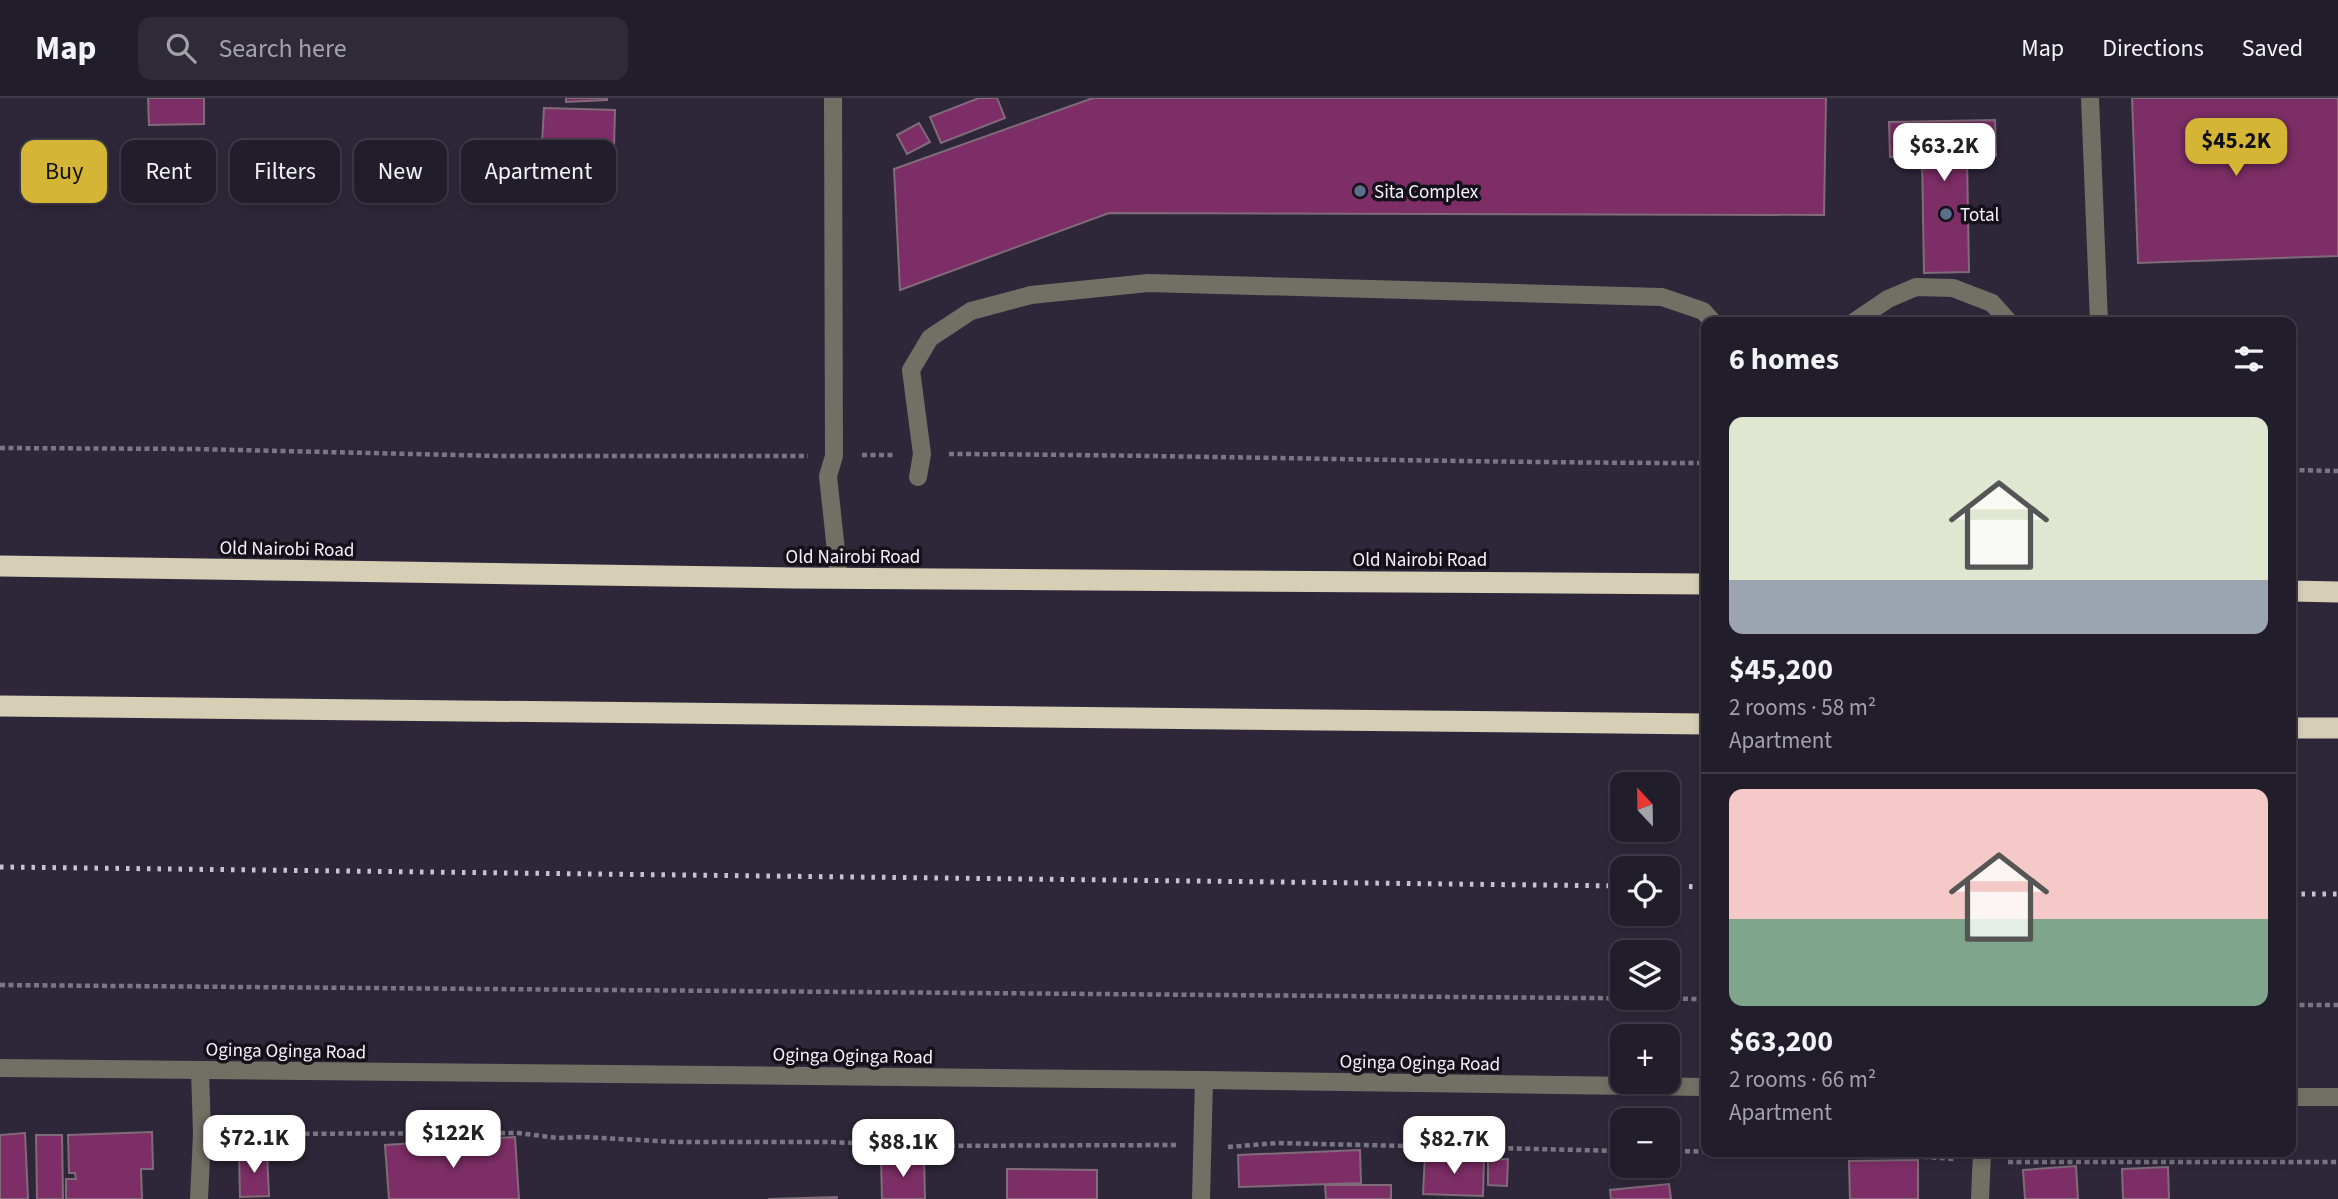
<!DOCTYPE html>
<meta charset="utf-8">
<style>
:root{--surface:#221d2b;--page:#2e2a37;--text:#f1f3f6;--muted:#a2a2a9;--line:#3f3b47;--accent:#d4b535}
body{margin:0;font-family:"Source Sans 3",sans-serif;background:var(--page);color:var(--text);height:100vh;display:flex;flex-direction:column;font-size:26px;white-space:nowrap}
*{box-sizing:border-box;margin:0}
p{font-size:23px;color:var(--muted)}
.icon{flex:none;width:38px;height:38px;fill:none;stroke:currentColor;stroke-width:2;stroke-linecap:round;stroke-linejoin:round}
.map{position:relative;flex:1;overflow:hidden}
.panel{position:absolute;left:1701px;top:219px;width:595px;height:840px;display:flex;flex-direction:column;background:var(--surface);border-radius:14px;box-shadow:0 4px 10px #0003,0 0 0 2px var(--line)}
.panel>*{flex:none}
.guide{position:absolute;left:21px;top:42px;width:665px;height:63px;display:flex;gap:14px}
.needle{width:46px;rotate:338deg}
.fabs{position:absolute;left:1610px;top:674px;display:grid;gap:14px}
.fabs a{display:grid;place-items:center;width:70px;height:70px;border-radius:14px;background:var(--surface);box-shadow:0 4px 10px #0003,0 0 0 2px var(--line);font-size:35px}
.price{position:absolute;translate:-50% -60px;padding:0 16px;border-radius:14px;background:#fff;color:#222;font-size:23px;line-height:46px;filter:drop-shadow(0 2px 4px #0008)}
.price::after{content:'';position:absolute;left:50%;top:42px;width:21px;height:16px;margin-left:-10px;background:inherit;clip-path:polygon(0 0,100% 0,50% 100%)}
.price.active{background:var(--accent);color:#111}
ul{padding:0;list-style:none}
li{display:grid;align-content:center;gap:14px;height:371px;padding:0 28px}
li+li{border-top:2px solid var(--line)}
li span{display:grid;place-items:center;height:217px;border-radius:14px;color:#555}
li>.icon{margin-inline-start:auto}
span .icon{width:126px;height:126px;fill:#fffc;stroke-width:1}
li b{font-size:30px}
h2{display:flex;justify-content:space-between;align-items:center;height:84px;padding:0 28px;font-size:30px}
.pill{padding:0 24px;border-radius:14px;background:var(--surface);box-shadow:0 4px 10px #0003,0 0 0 2px var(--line);font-size:24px;line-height:63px}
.pill.active{background:var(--accent);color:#111}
header{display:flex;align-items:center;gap:42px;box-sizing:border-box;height:98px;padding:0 35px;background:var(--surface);border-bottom:2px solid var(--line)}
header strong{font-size:33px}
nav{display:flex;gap:38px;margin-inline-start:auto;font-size:24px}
.search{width:490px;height:63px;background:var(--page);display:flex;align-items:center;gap:18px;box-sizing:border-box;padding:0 24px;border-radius:14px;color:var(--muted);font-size:26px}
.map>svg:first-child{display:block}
.building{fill:#7d2e66;stroke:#816b79;stroke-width:2}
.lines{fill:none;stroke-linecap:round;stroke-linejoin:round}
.path{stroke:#7b7685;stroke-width:4.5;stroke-dasharray:5 3.5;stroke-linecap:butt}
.minor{stroke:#726f65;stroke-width:18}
.highway{stroke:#d6ceb5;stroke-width:21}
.rail{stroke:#c7c3d0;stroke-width:5;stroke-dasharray:3.5 7;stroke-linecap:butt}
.service-dot{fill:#5c6f8a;stroke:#15111a;stroke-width:2.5}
.labels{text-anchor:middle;stroke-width:7;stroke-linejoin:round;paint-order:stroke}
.poi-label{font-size:19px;fill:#f5f1fd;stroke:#15111a;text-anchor:start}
.street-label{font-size:19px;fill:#f5f1fd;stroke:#15111a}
</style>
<header>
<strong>Map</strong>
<div class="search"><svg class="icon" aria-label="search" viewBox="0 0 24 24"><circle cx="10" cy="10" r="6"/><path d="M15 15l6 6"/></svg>Search here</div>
<nav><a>Map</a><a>Directions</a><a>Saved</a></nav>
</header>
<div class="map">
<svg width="2338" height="1101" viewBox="0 0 2338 1101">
<rect width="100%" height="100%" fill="#2e2739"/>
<g class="building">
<path d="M148 0H204V26L149 27Z"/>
<path d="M566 0H607V2L566 4Z"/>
<path d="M979 0H997L1005 20 941 45 930 19Z"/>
<path d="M1093 0H1826L1824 117 1109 115 900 192 894 71Z"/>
<path d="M2132 0H2338V158L2138 165Z"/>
<path d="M544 10 615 12 614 48 542 45Z"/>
<path d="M1995 22 1996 58 1967 59 1969 174 1924 175 1922 58 1890 59 1889 24Z"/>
<path d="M919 25 930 44 907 56 897 37Z"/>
<path d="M152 1034 153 1071H141L142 1101H66V1081H76L75 1075H69L68 1037Z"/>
<path d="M25 1035 28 1101H0V1037Z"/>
<path d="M36 1037H62L63 1101H37Z"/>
<path d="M515 1039 519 1101H389L385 1047Z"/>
<path d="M1360 1052 1361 1085 1239 1089 1238 1057Z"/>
<path d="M267 1055 269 1098 240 1099 239 1056Z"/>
<path d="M1425 1057 1484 1060 1483 1098 1423 1096Z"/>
<path d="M924 1060 925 1101H882L881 1061Z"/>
<path d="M1508 1061 1507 1088 1488 1087V1062Z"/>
<path d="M1918 1062V1101H1850L1849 1063Z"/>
<path d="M2076 1068 2078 1101H2025L2023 1072Z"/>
<path d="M2168 1069 2169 1101H2123L2122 1071Z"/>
<path d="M1007 1071 1097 1072V1101H1007Z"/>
<path d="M1669 1086 1671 1101H1611L1610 1092Z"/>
<path d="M1325 1087H1391V1101H1326Z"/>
<path d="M837 1099V1101H768Z"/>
</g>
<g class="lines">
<g class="path">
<path d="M0 350 195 351 500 358H808"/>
<path d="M949 356C1202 357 1454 365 1706 365"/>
<path d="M862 357H895"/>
<path d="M2291 372 2338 373"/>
<path d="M0 887 1706 901"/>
<path d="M2291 907H2338"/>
<path d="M228 1036 518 1035 558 1040 583 1039 676 1044H832L907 1048 1177 1047"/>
<path d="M1228 1049 1277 1045 1622 1053"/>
<path d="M1668 1053 1883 1056 1954 1061"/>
<path d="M2008 1064H2338"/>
</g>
<g class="minor">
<path d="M833 0 834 358 828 378 839 481"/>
<path d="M2090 0 2099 224"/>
<path d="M1854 224 1888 201 1916 189 1953 190 1992 205 2009 224"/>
<path d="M918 379 922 356 911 272 930 240 971 213 1031 197 1148 185 1662 199 1703 213 1713 224"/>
<path d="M0 970 1204 982 1706 989"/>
<path d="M2291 999H2338"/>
<path d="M199 1101 202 1036 200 972"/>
<path d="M1201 1101 1204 982"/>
<path d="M1980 1101 1982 1054"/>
</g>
<g class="highway">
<path d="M0 468 794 480 1706 486"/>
<path d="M2291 493 2338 494"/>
<path d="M0 608 1706 626"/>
<path d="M2291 630H2338"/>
</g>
<g class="rail">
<path d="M0 769 1622 788"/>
<path d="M1668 788 1706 789"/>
<path d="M2291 796H2338"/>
</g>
</g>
<g class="service-dot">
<circle cx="1360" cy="93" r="7"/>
<circle cx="1946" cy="116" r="7"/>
</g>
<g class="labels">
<g class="poi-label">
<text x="1374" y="100">Sita Complex</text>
<text x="1960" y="123">Total</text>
</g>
<g class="street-label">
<text transform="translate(287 450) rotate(1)" y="7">Old Nairobi Road</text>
<text x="853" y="465">Old Nairobi Road</text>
<text x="1420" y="468">Old Nairobi Road</text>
<text transform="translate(286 952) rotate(1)" y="7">Oginga Oginga Road</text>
<text transform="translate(853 957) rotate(1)" y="7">Oginga Oginga Road</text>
<text transform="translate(1420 964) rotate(1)" y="7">Oginga Oginga Road</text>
</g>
</g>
</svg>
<div class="fabs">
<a><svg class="needle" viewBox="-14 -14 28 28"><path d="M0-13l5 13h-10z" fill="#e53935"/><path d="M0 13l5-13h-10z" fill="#a2a2a9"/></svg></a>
<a><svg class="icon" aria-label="locate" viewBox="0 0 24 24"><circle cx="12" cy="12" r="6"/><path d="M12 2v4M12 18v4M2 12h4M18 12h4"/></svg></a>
<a><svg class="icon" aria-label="layers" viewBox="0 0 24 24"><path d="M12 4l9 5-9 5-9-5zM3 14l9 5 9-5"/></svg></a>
<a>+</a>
<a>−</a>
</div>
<b class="price active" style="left:2236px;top:80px">$45.2K</b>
<b class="price" style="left:1944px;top:85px">$63.2K</b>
<b class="price" style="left:453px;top:1072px">$122K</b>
<b class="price" style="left:254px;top:1077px">$72.1K</b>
<b class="price" style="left:1454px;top:1078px">$82.7K</b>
<b class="price" style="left:903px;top:1081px">$88.1K</b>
<div class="guide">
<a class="pill active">Buy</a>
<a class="pill">Rent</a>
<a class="pill">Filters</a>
<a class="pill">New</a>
<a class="pill">Apartment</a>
</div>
<section class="panel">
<h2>6 homes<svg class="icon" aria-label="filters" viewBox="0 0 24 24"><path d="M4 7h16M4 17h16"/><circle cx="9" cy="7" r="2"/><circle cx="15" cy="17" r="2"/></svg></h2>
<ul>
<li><span style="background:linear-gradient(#dfe7d0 75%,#9aa5b1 0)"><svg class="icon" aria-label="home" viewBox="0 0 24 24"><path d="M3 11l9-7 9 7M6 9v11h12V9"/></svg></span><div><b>$45,200</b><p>2 rooms · 58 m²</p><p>Apartment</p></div></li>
<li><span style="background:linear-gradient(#f6c9c9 60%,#7fa58c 0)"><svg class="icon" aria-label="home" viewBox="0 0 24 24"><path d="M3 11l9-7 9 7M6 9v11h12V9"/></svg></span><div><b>$63,200</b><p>2 rooms · 66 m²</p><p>Apartment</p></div></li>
</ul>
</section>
</div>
